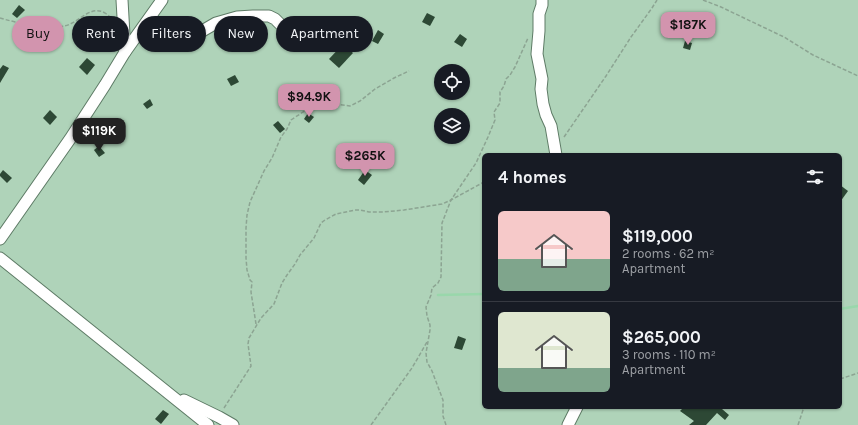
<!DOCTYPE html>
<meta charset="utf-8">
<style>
:root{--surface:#171b24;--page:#20242c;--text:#f1f3f6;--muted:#9ea1a6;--line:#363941;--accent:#d294ae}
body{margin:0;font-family:Karla,sans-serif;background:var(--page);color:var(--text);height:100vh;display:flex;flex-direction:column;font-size:15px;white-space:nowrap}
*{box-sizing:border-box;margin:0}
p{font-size:13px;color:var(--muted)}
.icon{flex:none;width:22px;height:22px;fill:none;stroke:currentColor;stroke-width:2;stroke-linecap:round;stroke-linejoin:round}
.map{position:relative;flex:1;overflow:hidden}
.panel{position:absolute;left:482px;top:153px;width:360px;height:256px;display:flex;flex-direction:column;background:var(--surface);border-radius:6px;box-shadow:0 1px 3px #0004}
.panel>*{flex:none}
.top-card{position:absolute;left:12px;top:16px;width:380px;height:36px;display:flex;gap:8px}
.fabs{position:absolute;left:434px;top:64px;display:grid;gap:8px}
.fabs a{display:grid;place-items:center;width:36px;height:36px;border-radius:50%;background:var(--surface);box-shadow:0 1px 3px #0004;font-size:20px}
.price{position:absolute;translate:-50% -34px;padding:0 9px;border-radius:8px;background:var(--accent);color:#111;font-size:13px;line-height:26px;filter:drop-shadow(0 1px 2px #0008)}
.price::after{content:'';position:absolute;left:50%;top:24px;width:12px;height:9px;margin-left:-6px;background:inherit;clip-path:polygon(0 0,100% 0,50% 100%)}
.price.selected{background:#222;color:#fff}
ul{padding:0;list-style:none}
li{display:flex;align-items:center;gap:12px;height:100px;padding:0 16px}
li+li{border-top:1px solid var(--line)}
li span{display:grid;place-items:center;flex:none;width:112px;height:80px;border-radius:6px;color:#555}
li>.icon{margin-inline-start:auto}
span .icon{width:48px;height:48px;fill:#fffc;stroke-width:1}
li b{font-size:17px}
h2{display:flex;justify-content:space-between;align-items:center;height:48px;padding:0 16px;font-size:17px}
.pill{padding:0 14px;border-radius:18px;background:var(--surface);box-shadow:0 1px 3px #0004;font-size:14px;line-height:36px}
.pill.selected{background:var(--accent);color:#111}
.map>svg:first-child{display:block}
.green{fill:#afd3b9;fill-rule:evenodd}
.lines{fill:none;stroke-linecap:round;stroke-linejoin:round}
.stream{stroke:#99d7ab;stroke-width:2.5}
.building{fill:#2d4835}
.minor-casing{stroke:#5e7b66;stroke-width:13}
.path{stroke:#8ca492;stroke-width:1.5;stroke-dasharray:4 2;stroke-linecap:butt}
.minor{stroke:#fff;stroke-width:11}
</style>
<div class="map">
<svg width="858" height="425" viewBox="0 0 858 425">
<rect width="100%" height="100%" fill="#ceeed7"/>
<path class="green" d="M0 0H858V425H0ZM441 71H463V93H441ZM441 115H463V137H441ZM484 155H840V407H484Z"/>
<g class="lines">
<g class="stream">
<path d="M438 295 484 294"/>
<path d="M840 309 858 306"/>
</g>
</g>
<g class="building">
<path d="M19 5 25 10 17 18 12 14Z"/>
<path d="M427 13 435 17 430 26 422 22Z"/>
<path d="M378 30 384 34 378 44 372 41Z"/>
<path d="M460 34 467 39 462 47 454 42Z"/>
<path d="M685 41 692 43 690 50 683 48Z"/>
<path d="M343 44 353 53 339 68 329 59Z"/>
<path d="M87 58 95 65 87 75 79 67Z"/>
<path d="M3 65 9 68 0 83V69Z"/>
<path d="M235 75 239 82 231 86 227 79Z"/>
<path d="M150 99 153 105 147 109 143 104Z"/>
<path d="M50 110 57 117 50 125 43 118Z"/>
<path d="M308 113 314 117 309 123 304 119Z"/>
<path d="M278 121 285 129 280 133 273 125Z"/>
<path d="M99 146 105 153 99 157 94 150Z"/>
<path d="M3 170 12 178 7 183 0 176V174Z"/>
<path d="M365 170 372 175 364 185 358 180Z"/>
<path d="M840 185 848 191 840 202Z"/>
<path d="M458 336 466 339 462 350 454 348Z"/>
<path d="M684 407H723L722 409 729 415 725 420 717 413 706 425H689L694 421 680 411Z"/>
<path d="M163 410 169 414 161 424 155 419Z"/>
</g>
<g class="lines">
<g class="minor-casing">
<g id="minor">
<path d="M122 0 125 52"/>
<path d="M542 0V5L539 14V31L537 54 542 79 541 89 543 104 546 115 551 126 556 155"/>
<path d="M147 22 174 23 180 25 187 31 192 34H197L216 23 237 17 253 16H269L275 19 280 24 288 26H301L322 39"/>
<path d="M0 239 70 139 105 85 125 52 162 0"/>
<path d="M0 258 208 425"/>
<path d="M184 400 219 417 233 425"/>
<path d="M568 425 577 407"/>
</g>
</g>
<g class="path">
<path d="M703 0 721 7 784 37 813 55 858 76"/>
<path d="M0 18C16 23 48 29 64 26 78 24 90 4 105 13 108 15 110 17 113 19"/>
<path d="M564 137 606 76 631 37 652 8 657 0"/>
<path d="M256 324 251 292 252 282 250 280 247 270 246 258V228L247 215 250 202 264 171 272 158 281 137 287 129 291 120 303 112 317 105 334 104 350 106 360 101 375 89 394 78 409 71"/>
<path d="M840 379 858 373"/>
<path d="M224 408 251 366 248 344 249 338 261 318 274 304 282 283 287 275 295 264 300 255 314 238 321 223 325 220 336 214 355 210H360L369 212H383L404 210 442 204 451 200 484 182"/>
<path d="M371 425 412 368 427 342"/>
<path d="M446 425 443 416V400L432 371 427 362 426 353 430 330V325L427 316 426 307 431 295 432 288 438 283 441 277 442 223 451 200 476 163 488 137 495 120 494 112 500 103V92L504 86 506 79 510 75 515 67 528 38"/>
<path d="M798 425 804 407"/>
</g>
<use href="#minor" class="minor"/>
</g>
</svg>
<div class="fabs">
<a><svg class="icon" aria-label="locate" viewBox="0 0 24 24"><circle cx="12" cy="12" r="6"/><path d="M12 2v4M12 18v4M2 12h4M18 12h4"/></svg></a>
<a><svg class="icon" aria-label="layers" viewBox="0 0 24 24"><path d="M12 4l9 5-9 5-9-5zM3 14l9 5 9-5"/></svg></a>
</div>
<b class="price" style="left:688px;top:46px">$187K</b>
<b class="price" style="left:309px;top:118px">$94.9K</b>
<b class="price selected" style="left:99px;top:152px">$119K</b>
<b class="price" style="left:365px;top:177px">$265K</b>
<div class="top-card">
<a class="pill selected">Buy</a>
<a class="pill">Rent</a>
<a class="pill">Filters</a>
<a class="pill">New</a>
<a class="pill">Apartment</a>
</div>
<section class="panel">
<h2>4 homes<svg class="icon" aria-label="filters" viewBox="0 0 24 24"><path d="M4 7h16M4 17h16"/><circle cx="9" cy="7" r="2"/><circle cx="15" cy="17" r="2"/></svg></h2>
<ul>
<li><span style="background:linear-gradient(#f6c9c9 60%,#7fa58c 0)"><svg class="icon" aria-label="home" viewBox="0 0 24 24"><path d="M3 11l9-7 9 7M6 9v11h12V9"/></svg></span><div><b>$119,000</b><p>2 rooms · 62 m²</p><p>Apartment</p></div></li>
<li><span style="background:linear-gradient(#dfe7d0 70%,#7fa58c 0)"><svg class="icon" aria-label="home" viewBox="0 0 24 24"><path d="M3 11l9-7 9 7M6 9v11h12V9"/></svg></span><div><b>$265,000</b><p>3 rooms · 110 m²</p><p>Apartment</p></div></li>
</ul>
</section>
</div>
